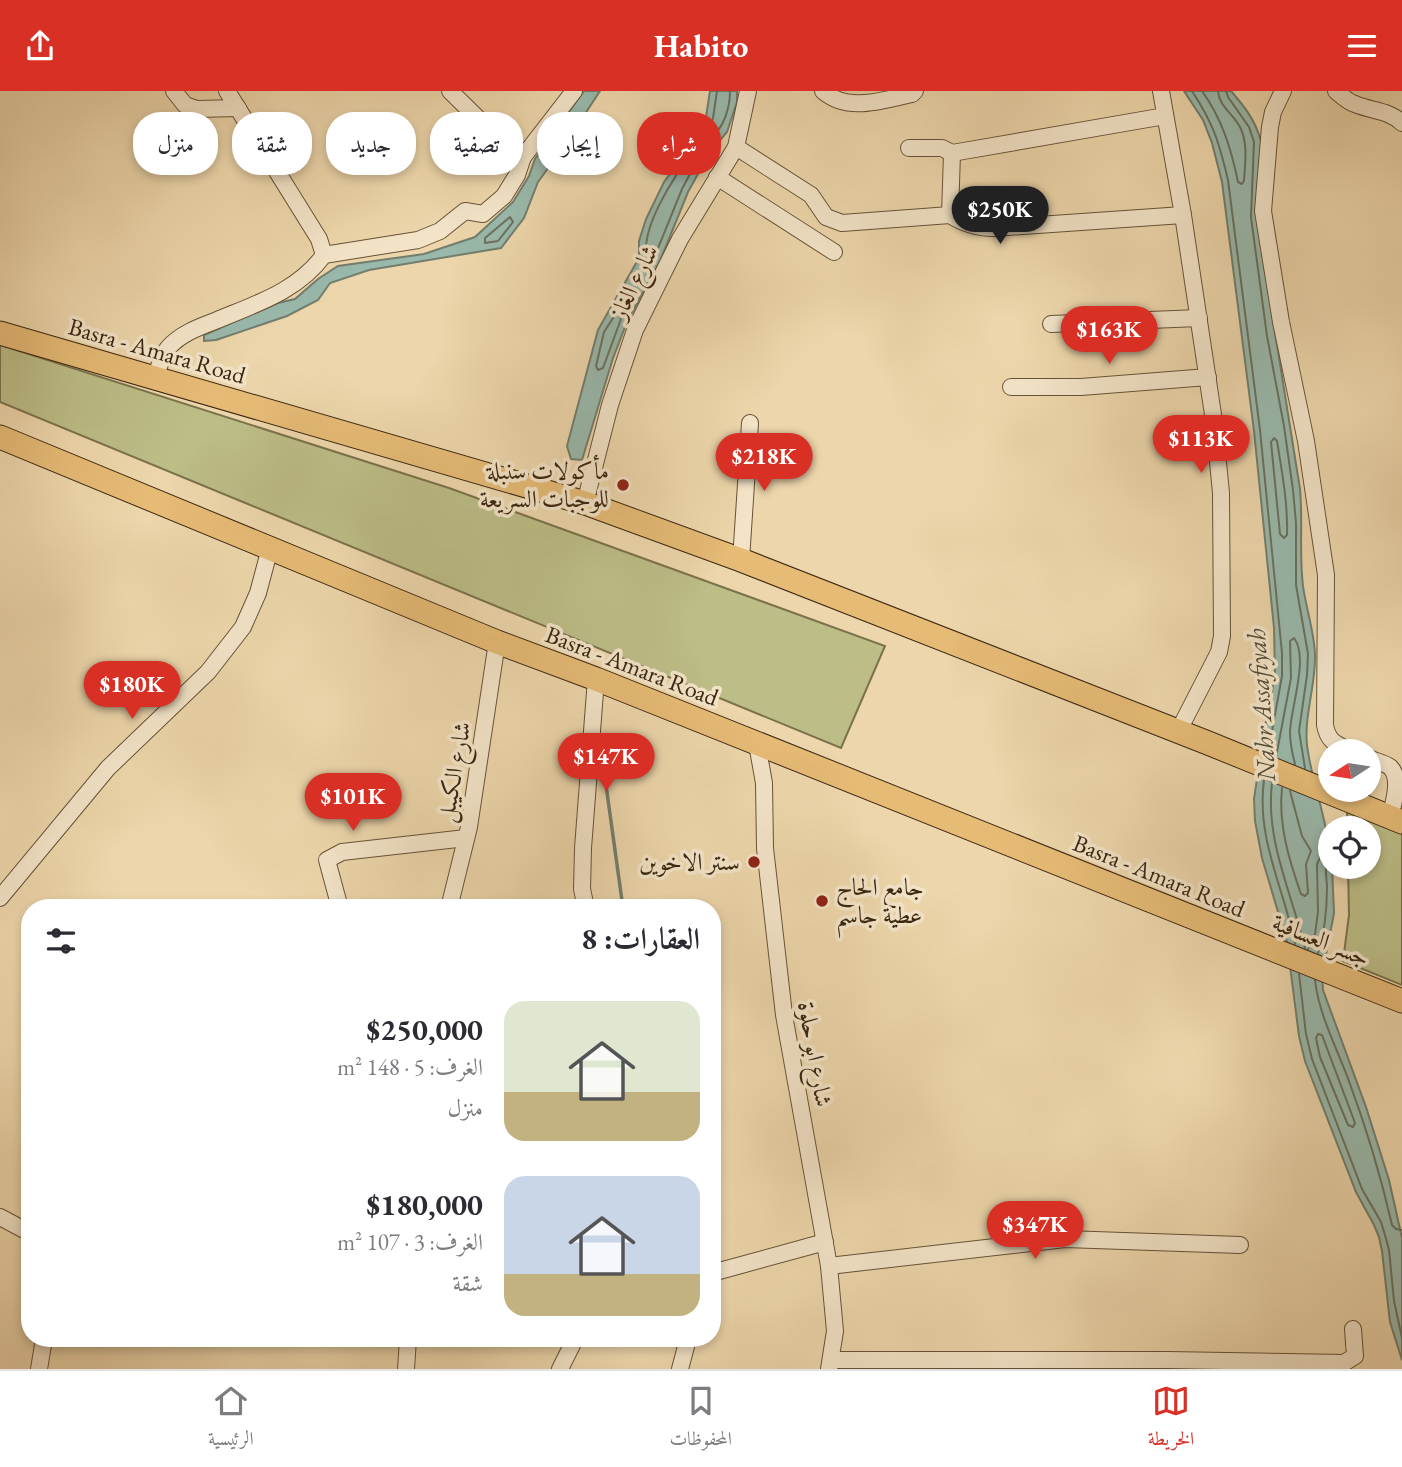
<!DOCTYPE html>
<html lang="ar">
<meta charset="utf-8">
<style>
:root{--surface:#fff;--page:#f7f7f7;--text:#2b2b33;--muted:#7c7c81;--line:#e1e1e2;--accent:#d93025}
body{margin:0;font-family:"EB Garamond",Amiri,serif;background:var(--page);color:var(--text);direction:rtl;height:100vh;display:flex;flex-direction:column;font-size:26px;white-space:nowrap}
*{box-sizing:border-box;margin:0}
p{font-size:23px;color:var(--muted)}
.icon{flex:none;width:38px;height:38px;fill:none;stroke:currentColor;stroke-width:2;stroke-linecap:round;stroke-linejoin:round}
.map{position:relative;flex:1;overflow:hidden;direction:ltr}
.panel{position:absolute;left:21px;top:808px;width:700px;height:448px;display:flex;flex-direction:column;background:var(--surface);border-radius:28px;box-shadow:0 4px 10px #0003;direction:rtl}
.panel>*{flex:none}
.banner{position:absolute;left:21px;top:21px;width:700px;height:63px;direction:rtl;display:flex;gap:14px}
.needle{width:46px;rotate:258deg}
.fabs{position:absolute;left:1318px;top:648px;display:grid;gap:14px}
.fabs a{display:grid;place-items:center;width:63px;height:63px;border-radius:50%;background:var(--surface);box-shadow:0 4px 10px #0003;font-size:35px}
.price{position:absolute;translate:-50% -60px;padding:0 16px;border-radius:24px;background:var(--accent);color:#fff;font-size:23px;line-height:46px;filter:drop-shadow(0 2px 4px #0008)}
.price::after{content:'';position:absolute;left:50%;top:42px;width:21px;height:16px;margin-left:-10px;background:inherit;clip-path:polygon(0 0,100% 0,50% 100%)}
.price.current{background:#222;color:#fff}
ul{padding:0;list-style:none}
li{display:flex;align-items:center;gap:21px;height:175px;padding:0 21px}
li span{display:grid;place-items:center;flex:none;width:196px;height:140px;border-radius:21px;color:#555}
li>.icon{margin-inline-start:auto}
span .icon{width:84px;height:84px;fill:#fffc;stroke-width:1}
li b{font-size:30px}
h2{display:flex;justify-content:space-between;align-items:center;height:84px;padding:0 21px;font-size:30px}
.chip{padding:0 24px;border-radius:28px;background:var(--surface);box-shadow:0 4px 10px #0003;font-size:24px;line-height:63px}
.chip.current{background:var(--accent);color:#fff}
header{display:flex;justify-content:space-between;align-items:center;height:91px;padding:0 21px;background:var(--accent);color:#fff;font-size:32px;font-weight:700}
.tab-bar{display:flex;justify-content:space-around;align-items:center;height:98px;border-top:2px solid var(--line);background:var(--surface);font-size:19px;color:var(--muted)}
.tab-bar a{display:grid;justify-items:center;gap:4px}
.tab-bar .current{color:var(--accent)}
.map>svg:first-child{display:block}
.green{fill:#bcbd87;stroke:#7b724c;stroke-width:2}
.water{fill:#99b9ac;stroke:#737e6e;stroke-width:2}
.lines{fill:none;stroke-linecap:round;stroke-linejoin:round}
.shore{stroke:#6a705e;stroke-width:2}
.stream{stroke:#737e6e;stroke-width:3.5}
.minor-casing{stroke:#675237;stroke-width:18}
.highway-casing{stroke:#3a2610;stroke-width:25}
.minor{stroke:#f3e4c8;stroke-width:16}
.highway{stroke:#e6bb76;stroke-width:23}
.poi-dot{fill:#8f2418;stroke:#f3e4c8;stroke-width:2.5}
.labels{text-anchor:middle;stroke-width:7;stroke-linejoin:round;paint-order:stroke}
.street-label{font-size:24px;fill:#3a2610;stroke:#f3e4c8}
.poi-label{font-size:24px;fill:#3a2610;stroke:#f3e4c8;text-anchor:end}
.water-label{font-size:26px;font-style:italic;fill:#524b37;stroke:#f3e4c8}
</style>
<header><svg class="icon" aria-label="menu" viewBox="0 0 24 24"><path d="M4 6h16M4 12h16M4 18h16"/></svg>Habito<svg class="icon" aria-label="share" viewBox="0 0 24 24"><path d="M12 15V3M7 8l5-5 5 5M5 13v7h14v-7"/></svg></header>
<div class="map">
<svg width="1402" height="1278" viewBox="0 0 1402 1278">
<rect width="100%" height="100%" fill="#edd6ab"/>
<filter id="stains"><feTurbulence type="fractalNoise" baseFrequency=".00286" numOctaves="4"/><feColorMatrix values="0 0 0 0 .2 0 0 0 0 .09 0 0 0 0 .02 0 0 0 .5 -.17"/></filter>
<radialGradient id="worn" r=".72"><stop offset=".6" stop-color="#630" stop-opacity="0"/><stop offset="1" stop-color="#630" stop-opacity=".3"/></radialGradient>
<g class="green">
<path d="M0 254 449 397 885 555 841 657 0 311Z"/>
<path d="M1347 721 1402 743V894L1343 870 1349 824 1348 775H1368V737H1348Z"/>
</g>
<g class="water">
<path d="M584 0H600L562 58 538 91 524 127 501 157 369 179 330 192 318 209 287 225 216 249 204 250V244L278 212 295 208 318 188 338 175 424 163 475 146 513 111 529 85 535 68Z"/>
<path d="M710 0H737V11L727 41 710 61 688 101 660 170 627 231 613 267 582 369 571 368 567 355 598 239 639 167V150L646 128 664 91 699 44 706 26Z"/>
<path d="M1184 0H1231C1245 16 1255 29 1261 50L1262 160 1300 398C1303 430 1299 463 1303 495 1306 517 1314 540 1315 563 1316 594 1304 624 1307 654 1312 695 1330 733 1330 775H1332L1334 822 1322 885 1323 899 1366 1016 1389 1089 1402 1147V1269L1390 1231 1382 1160 1379 1146 1374 1134 1356 1101 1305 970 1299 945 1287 851 1262 767 1255 730 1254 708 1264 641 1275 584 1274 537 1254 340 1222 91 1212 52 1203 29Z"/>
</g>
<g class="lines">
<g class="shore">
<path d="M717 0 713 27 707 43 710 47C724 38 730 16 730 0"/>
<path d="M1192 0C1214 34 1219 51 1228 89L1260 339 1282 562V585L1268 662"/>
<path d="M1202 0C1222 28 1231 57 1238 91L1242 93 1244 90C1245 73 1248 54 1241 38 1235 24 1219 16 1218 0"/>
<path d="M1226 0 1228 6 1249 36 1254 51 1251 126 1267 245 1284 335 1293 399 1296 432V494L1308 563 1307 584 1299 640 1305 677"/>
<path d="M699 60 700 64 682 98 654 167 651 170H648C637 141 675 83 694 61Z"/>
<path d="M510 126 513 131 498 150 485 152V147Z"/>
<path d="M615 224H619L621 228 603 277 598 279 596 275 604 241Z"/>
<path d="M1274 347 1277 350C1282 381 1288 413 1287 444L1284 447 1280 443 1271 351Z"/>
<path d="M1276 666 1291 587 1290 550 1294 547C1309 566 1291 616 1290 640 1290 651 1292 662 1295 673"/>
<path d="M1264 689C1256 748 1284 797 1295 853"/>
<path d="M1272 692C1265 749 1292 803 1305 857"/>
<path d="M1282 697C1278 733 1289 769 1301 803L1305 805 1308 802 1306 773 1311 760 1302 745 1290 700"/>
<path d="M1308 858 1315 843 1318 821 1317 773 1321 765 1330 759"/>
<path d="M1318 862C1325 840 1327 820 1327 796 1327 786 1323 777 1330 769"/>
<path d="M1299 883 1306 943 1312 968 1362 1098 1381 1131 1385 1144 1389 1159 1394 1210 1402 1247"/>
<path d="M1315 889C1319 925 1338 959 1350 993 1367 1039 1381 1086 1392 1134L1396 1138 1402 1139"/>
<path d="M1318 943 1322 944 1355 1032 1353 1036 1348 1034 1320 966 1316 947Z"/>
</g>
<path class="stream" d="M601 658 623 817"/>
<g class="minor-casing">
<g id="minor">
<path d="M174 0 185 14 197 18 238 17"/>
<path d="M227 0 319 148 324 164"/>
<path d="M450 0 502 51 523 66"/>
<path d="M823 0C848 22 883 9 912 3L915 0"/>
<path d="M1161 0 1183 124 1214 330 1221 402 1222 545 1219 561 1178 641"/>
<path d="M1283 0 1273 21 1270 36 1263 120 1281 231 1306 350 1326 484 1325 634C1328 651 1336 653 1351 660"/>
<path d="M1336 0C1342 5 1348 11 1355 13 1371 20 1389 19 1402 32"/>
<path d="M736 56 811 104 826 126 842 132 950 124C964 133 977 137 994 137L1183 124"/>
<path d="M909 57H942L952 62 1165 25"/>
<path d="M717 86 834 161"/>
<path d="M950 124 952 62"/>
<path d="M1051 233 1199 227"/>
<path d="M155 286C159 277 162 264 168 257 180 243 199 236 215 230 255 213 297 201 324 164L418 149 440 140 465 120 483 123 504 105 517 84 523 66 574 0"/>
<path d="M1011 296H1081L1208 286"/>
<path d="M585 412 610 314 635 239 680 148 736 56 748 0"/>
<path d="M741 469 750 332"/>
<path d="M757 653 764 692 765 757 784 924 829 1175 835 1240 829 1278"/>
<path d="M1368 667C1375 670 1385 672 1390 676 1402 687 1393 713 1390 727"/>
<path d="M0 807 108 677 208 581 243 536 258 502 270 457"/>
<path d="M340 817 327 769 342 761 466 747"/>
<path d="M449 817 469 736 497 551"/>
<path d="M586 817 582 798 583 757 596 588"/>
<path d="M0 1126 30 1142"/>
<path d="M829 1175 1065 1148 1240 1154"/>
<path d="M712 1182 825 1151"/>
<path d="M831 1269H1167L1344 1272 1355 1265 1353 1238"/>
<path d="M39 1278 44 1248"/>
<path d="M406 1278 408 1248"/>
<path d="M560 1278 575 1248"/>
<path d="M680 1278 688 1248"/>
</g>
</g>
<g class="highway-casing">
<g id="highway">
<path d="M0 242 585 412 741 469 1208 652 1402 731"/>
<path d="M0 346 497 551 596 588 1402 910"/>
</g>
</g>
<use href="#minor" class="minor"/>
<use href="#highway" class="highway"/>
</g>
<g class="poi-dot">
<circle cx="623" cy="394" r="7"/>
<circle cx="754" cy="771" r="7"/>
<circle cx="822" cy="810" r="7"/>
</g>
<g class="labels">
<g class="street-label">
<text transform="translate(634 191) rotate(-64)" y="8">شارع الغاز</text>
<text transform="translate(157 260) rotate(16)" y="8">Basra - Amara Road</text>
<text transform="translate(632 575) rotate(21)" y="8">Basra - Amara Road</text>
<text transform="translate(454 681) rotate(-80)" y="8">شارع الكيبل</text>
<text transform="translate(1159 785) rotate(22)" y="8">Basra - Amara Road</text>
<text transform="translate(1321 849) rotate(22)" y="8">جسر العسافية</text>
<text transform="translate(815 963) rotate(80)" y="8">شارع ابو حلوة</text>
</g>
<g class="poi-label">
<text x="609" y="388">مأكولات سنبلة<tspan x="609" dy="28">للوجبات السريعة</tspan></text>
<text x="740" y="779">سنتر الاخوين</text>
<text x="836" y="804" text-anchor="start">جامع الحاج<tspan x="836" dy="28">عطية جاسم</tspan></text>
</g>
<g class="water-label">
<text transform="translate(1261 614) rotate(-94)" y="9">Nahr Assafiyah</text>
</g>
</g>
<rect width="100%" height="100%" filter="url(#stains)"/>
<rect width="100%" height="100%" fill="url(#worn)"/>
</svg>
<div class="fabs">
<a><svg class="needle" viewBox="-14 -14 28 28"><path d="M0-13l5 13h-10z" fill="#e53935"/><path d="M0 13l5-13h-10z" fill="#7c7c81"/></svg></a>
<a><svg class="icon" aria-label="locate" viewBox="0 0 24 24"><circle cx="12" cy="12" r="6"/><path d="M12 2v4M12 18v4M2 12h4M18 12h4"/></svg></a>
</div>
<b class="price current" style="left:1000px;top:155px">$250K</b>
<b class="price" style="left:1109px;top:275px">$163K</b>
<b class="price" style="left:1201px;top:384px">$113K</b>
<b class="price" style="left:764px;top:402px">$218K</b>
<b class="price" style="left:132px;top:630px">$180K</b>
<b class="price" style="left:606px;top:702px">$147K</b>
<b class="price" style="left:353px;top:742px">$101K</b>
<b class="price" style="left:1035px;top:1170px">$347K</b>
<div class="banner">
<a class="chip current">شراء</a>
<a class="chip">إيجار</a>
<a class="chip">تصفية</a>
<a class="chip">جديد</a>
<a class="chip">شقة</a>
<a class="chip">منزل</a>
</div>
<section class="panel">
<h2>العقارات: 8<svg class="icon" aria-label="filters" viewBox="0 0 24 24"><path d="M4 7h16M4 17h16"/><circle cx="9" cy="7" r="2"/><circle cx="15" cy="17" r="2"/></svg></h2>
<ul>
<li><span style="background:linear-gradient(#dfe7d0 65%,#c2b280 0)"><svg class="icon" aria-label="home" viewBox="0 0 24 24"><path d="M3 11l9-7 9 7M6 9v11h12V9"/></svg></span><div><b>$250,000</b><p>الغرف: 5 · 148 m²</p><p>منزل</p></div></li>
<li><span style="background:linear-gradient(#c9d6e8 70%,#c2b280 0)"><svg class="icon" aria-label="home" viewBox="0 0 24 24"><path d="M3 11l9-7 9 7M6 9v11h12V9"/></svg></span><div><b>$180,000</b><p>الغرف: 3 · 107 m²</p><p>شقة</p></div></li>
</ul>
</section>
</div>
<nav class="tab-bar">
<a class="current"><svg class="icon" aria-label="map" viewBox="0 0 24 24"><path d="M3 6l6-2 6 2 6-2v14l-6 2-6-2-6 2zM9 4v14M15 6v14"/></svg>الخريطة</a>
<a><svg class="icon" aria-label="saved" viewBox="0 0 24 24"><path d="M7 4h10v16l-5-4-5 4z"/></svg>المحفوظات</a>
<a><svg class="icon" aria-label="home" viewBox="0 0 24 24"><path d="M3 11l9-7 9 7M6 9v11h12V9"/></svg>الرئيسية</a>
</nav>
